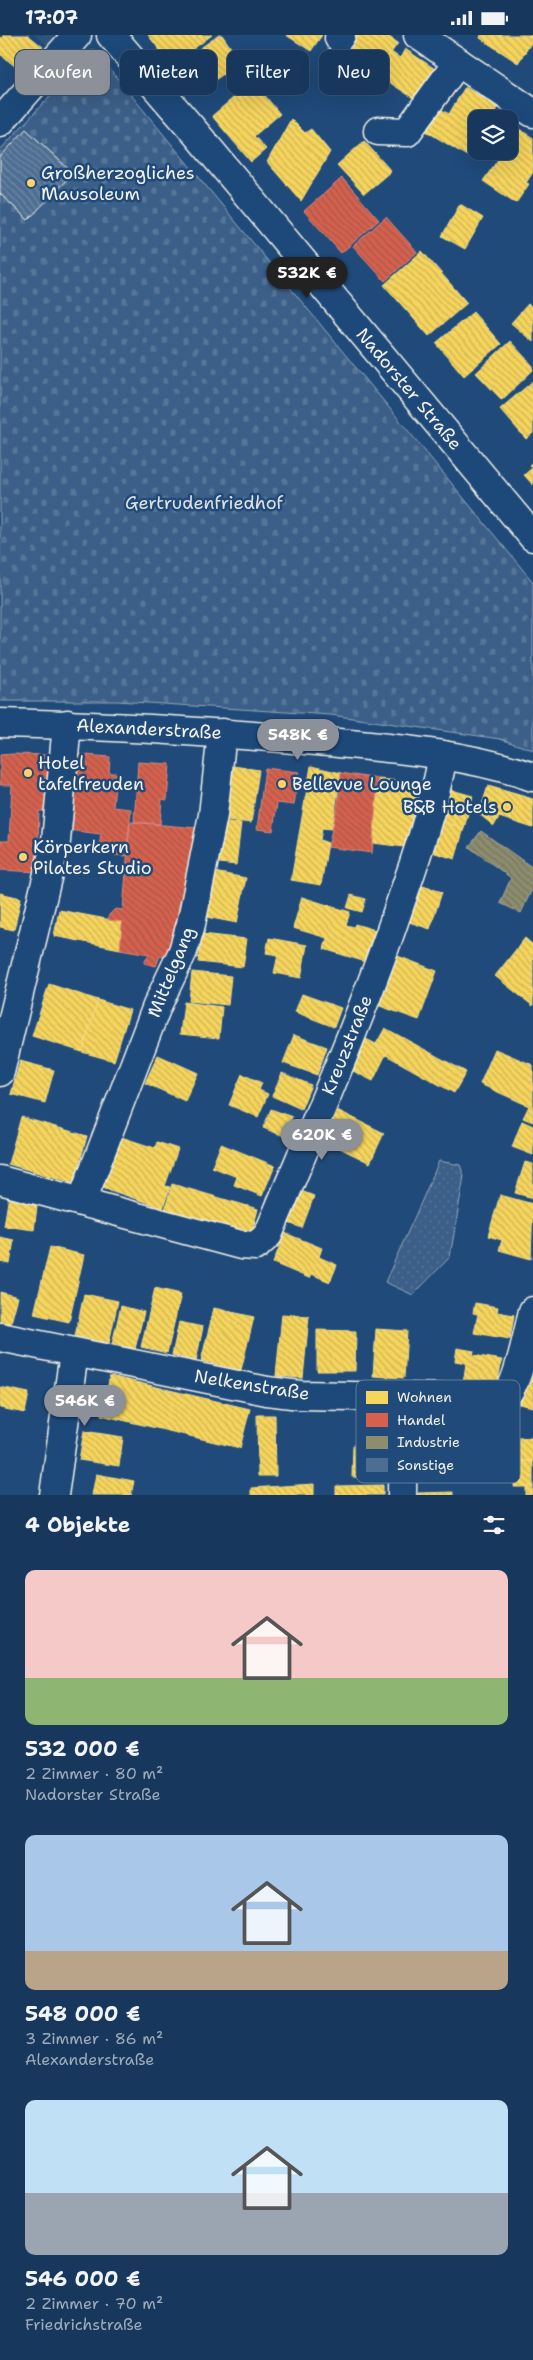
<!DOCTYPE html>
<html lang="de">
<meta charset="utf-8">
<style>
:root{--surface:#17385c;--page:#244365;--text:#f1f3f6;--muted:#9eacbb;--line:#365272;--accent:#8c9099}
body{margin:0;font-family:"Shantell Sans",sans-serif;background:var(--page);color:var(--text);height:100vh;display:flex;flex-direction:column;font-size:19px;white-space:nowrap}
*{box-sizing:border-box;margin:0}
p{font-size:16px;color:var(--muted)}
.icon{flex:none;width:28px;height:28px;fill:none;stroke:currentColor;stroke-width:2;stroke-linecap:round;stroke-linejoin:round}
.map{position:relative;height:1460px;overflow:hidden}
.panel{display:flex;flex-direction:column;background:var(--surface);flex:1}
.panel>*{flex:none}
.banner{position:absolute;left:15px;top:15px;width:504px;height:45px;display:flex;gap:10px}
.fabs{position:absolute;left:468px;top:75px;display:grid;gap:10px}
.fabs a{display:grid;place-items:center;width:50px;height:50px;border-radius:10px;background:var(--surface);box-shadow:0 5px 20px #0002,0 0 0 1px var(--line);font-size:25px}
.price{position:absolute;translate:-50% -42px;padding:0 11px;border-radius:18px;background:var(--accent);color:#fff;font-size:16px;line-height:32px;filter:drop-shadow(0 1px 2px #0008)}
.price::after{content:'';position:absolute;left:50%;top:30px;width:15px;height:11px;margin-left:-8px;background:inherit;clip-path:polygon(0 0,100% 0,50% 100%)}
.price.current{background:#222;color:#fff}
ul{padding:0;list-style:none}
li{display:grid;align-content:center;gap:10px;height:265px;padding:0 25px}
li span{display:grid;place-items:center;height:155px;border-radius:10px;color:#555}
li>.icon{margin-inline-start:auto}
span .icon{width:90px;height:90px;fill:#fffc;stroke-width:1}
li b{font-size:21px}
h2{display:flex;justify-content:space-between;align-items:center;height:60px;padding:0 25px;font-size:21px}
.pill{padding:0 18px;border-radius:10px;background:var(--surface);box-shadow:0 5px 20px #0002,0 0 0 1px var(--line);font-size:18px;line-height:45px}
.pill.current{background:var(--accent);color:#fff}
.status{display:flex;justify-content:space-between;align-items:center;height:35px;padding:0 25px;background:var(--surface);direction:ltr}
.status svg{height:14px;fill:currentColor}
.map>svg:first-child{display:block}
.built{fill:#2d5581}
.cemetery{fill:url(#cemetery-stones);stroke:#97a8b8}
.park{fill:url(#park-dots);stroke:#97a8b8}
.homes{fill:url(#homes-back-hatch);stroke:#f5dd86}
.shops{fill:url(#shops-back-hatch);stroke:#df8c7c}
.industry{fill:url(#industry-back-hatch);stroke:#abaa93}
.building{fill:url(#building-back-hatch);stroke:#f4f1e8}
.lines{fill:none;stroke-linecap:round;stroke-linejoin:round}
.minor-casing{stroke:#f4f1e8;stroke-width:31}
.minor{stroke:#1f4a7a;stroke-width:28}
.poi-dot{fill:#ffd166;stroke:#1f4a7a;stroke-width:2}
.labels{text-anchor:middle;stroke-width:5;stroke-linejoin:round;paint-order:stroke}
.poi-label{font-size:18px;fill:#f4f1e8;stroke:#1f4a7a;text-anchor:start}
.street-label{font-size:18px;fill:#f4f1e8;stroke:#1f4a7a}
.park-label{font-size:18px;fill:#e1e2de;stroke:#1f4a7a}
.key{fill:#1f4a7a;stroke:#5f7c9b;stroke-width:1}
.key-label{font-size:14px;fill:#f4f1e8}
</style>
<div class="status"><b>17:07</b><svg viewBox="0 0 49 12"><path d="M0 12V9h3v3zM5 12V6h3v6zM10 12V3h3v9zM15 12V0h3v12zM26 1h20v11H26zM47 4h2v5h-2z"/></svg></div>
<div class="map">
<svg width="533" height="1460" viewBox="0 0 533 1460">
<defs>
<pattern id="cemetery-stones" width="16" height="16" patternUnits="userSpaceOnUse" patternTransform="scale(1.25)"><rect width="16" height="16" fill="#3a5f88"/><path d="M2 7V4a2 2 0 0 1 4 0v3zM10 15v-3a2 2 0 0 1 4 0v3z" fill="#577699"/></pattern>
<pattern id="park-dots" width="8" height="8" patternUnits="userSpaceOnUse" patternTransform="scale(1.25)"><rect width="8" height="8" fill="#3a5f88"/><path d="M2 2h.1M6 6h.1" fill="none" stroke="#577699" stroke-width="1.8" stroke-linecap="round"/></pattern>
<pattern id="homes-back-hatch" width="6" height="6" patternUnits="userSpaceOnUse" patternTransform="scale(1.25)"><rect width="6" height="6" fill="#f6d55c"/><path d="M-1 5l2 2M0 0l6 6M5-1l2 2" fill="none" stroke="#cbb256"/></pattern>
<pattern id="shops-back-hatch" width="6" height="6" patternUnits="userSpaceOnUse" patternTransform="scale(1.25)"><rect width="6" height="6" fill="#d6604d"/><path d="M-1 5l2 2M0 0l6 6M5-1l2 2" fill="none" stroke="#a5584b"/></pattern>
<pattern id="industry-back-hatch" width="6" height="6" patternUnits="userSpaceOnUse" patternTransform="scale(1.25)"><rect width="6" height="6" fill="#8c8c6e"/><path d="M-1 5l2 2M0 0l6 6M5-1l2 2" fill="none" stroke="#757460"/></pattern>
<pattern id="building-back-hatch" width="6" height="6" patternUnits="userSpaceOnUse" patternTransform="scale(1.25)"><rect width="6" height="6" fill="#4d6e92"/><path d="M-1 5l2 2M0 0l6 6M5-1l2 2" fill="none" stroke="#708aa6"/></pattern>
</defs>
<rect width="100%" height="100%" fill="#1f4a7a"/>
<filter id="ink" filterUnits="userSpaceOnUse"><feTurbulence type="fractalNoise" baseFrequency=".02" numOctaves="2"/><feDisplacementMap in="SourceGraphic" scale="10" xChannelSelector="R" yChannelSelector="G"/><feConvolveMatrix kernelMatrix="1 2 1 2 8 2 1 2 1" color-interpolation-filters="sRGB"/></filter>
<g filter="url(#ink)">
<path class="built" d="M35 0H53L49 12Z"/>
<path class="cemetery" d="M93 14 533 547V715L500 704 331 680 117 666H0V115Z"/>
<path class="park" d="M439 1126 460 1130 464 1141 450 1222 413 1260 385 1247C403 1207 422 1167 439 1126Z"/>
<g class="homes">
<path d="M4 0H28L43 12 22 37 0 19V4Z"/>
<path d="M148 0H192L200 9 171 30Z"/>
<path d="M192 0H212L200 9Z"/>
<path d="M219 0H222L241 27 212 47 192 19Z"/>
<path d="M286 0H322L311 16Z"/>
<path d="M352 0H386L398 8 365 55 330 32Z"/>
<path d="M481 0H533V5L518 28 480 3Z"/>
<path d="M405 14 441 38 421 68 384 44 388 38 381 33 391 17 400 23Z"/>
<path d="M253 46 280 79 254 101 266 114 251 127 212 81Z"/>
<path d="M465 52 498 72 490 84H476V107L467 121 426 96 440 74 449 79Z"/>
<path d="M291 84 305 98 311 94 330 117 301 166 267 127Z"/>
<path d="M519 94 533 103V137L526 148 529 149 516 168 483 146 504 116H509V108Z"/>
<path d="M364 106 391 136 364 159 337 130Z"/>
<path d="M460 169 483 183 465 214 442 201Z"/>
<path d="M422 216 467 268 429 301 384 250Z"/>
<path d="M528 269 533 273V307L511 288Z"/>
<path d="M473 277 501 309 464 341 436 308Z"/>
<path d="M510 306 533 331V335L502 365 476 338Z"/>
<path d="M533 346V398L526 404 500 374Z"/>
<path d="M533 427V450L524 440 532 433 529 430Z"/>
<path d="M227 730 259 735 251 788 219 784Z"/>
<path d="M311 731 341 738 332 794 322 793 320 805 328 808 321 850 291 845Z"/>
<path d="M378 744 424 748 412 813 373 808Z"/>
<path d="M488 751 533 764V793L499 782 494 791 479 779Z"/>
<path d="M441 752 473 761 464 793 431 784Z"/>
<path d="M431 784 464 793 455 824 422 814Z"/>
<path d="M216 786 241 788 236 830 211 827Z"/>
<path d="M214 837 246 843 237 888 206 882Z"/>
<path d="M413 848 442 857 430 894 400 884Z"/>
<path d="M0 858 21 863 14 895 0 892Z"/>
<path d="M351 860 366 864 362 877 347 873Z"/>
<path d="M302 862 350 877 346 890 354 892 355 889 382 897 372 929 324 914 327 903 293 893Z"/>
<path d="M59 875 122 887 120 914 54 901Z"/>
<path d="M202 899 247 904 243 932 198 927Z"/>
<path d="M269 903 307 910 301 943 274 938 278 920 266 918Z"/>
<path d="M525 903 533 910V971L495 941Z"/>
<path d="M395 920 437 936 419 985 377 970Z"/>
<path d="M192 937 231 941 228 970 189 966Z"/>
<path d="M49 949 98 965 82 1017 32 1001Z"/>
<path d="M302 959 341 973 334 992 295 977Z"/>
<path d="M98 965 130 975 114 1026 82 1017Z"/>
<path d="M184 967 222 972 219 1003 180 999Z"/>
<path d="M385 993 466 1037 454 1058 386 1020 388 1015 376 1009Z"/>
<path d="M294 1000 327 1012 317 1040 283 1028Z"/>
<path d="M358 1000 388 1015 373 1046 343 1031Z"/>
<path d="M495 1014 533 1030V1087L523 1083 529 1071 480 1049Z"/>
<path d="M158 1020 198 1038 185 1066 145 1048Z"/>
<path d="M20 1026 54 1035 45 1068 11 1059Z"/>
<path d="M282 1038 311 1050 301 1074 272 1061Z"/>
<path d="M242 1039 262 1048 259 1055 268 1059 258 1082 229 1070Z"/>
<path d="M331 1072 384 1098 370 1128 317 1102Z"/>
<path d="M271 1074 292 1082 284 1101 263 1093Z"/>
<path d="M21 1082 87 1101 74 1148 8 1129Z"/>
<path d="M522 1086 533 1091V1120L512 1112Z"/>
<path d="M115 1100 155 1113 157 1107 178 1114 165 1151 170 1152 163 1173 98 1151Z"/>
<path d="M221 1109 275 1131 262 1161 234 1150 237 1142 212 1132Z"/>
<path d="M525 1127 533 1129V1163L515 1158Z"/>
<path d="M172 1149 258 1174 252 1197 240 1193 238 1200 164 1178Z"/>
<path d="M296 1154 314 1161 302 1193 283 1186Z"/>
<path d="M9 1160 38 1164 34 1195 4 1191Z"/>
<path d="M500 1160 533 1169 531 1224 499 1215 502 1205 488 1201Z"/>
<path d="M285 1198 322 1213 319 1222 337 1230 330 1247 311 1239 309 1243 273 1228Z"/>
<path d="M0 1202 14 1205 10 1229 0 1227Z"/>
<path d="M50 1212 84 1220 69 1287 34 1279Z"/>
<path d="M155 1253 181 1259 167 1318 141 1312Z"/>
<path d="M0 1257 18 1262 10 1291 0 1289Z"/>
<path d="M84 1259 118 1266 109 1308 75 1301Z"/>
<path d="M475 1268 498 1272 497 1277 514 1280 510 1304 474 1298 478 1279 473 1278Z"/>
<path d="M121 1271 144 1277 135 1314 112 1309Z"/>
<path d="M214 1273 254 1282 241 1335 201 1326Z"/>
<path d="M282 1279 309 1281 303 1343 276 1341Z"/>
<path d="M179 1287 203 1292 196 1326 172 1320Z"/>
<path d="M376 1294 407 1296 404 1343 373 1341Z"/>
<path d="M317 1295 356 1296 355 1336H317Z"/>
<path d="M457 1313 474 1316 473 1320 502 1325 496 1355 463 1349 466 1328 455 1326Z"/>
<path d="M526 1336 533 1337V1372L519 1369Z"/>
<path d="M110 1341 250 1374 240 1413 101 1380Z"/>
<path d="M0 1352 29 1358 25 1378 0 1373Z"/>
<path d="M257 1380H275L276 1441H258Z"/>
<path d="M84 1396 123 1402 119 1431 79 1425Z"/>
<rect x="515" y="1403" width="18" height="23"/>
<path d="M353 1410 391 1411 390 1443 352 1442Z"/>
<path d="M515 1426H533V1452H514Z"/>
<path d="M96 1439 134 1446 131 1460H92Z"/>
<path d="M314 1449V1460H251V1453Z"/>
<path d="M383 1450V1460H336V1451Z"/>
<rect x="526" y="1452" width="7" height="8"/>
<path d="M453 1457V1460H418V1458Z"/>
</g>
<g class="shops">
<path d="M342 143 379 185 341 218 304 176Z"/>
<path d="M386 182 417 217 385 246 353 211Z"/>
<path d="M13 719 48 720 46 776H39L37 837 0 835V806H9L12 750H0V720Z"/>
<path d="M73 719 110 722 109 738H116L113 772 131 774 126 821 98 819 101 799 67 795Z"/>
<path d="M138 727 170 729 167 765 162 764 160 789 134 787Z"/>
<path d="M265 733 299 737 294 770 277 768 273 796 257 794Z"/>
<path d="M341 738 378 744 372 818 328 812 338 768Z"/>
<path d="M130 787 197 793 171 923 160 921 156 931 144 928 149 919 120 914 122 887 108 885 109 880 115 874 123 875Z"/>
</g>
<path class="industry" d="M481 796 533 833V852L521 878 500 868 511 843 469 812Z"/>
<path class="building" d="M26 94 73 138 28 185 0 159V122Z"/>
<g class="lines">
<g class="minor-casing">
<g id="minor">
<path d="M111 0 194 96 533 502"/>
<path d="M418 0 533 78"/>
<path d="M339 3 341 0"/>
<path d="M0 87 77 0"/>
<path d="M378 96 407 97 458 27"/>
<path d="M0 688C106 690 211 697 317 706 390 713 464 718 533 742"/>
<path d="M0 1037 56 806 67 689"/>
<path d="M0 1145 241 1210 256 1211 268 1200C314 1090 362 982 400 869 417 820 434 771 443 720"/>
<path d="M82 1166 157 971 183 916 191 889 213 780 222 698"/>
<path d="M0 1302 267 1356 300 1360 502 1364C518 1354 528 1296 533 1276"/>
<path d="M54 1460 74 1318"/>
<path d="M402 1460 403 1362"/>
</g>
</g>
<use href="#minor" class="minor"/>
</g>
</g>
<g class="poi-dot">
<circle cx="31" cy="148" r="5"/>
<circle cx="28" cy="738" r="5"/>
<circle cx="282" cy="749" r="5"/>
<circle cx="507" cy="772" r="5"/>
<circle cx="23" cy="822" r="5"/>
</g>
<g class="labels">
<g class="poi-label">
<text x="41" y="144">Großherzogliches<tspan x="41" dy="21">Mausoleum</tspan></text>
<text x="38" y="734">Hotel<tspan x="38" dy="21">tafelfreuden</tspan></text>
<text x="292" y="755">Bellevue Lounge</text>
<text x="497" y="778" text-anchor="end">B&amp;B Hotels</text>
<text x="33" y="818">Körperkern<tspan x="33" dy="21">Pilates Studio</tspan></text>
</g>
<g class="street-label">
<text transform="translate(409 354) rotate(50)" y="6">Nadorster Straße</text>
<text transform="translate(149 694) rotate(3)" y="6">Alexanderstraße</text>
<text transform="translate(171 937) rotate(-68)" y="6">Mittelgang</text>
<text transform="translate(347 1010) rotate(-68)" y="6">Kreuzstraße</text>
<text transform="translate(252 1350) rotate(9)" y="6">Nelkenstraße</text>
</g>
<g class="park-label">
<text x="204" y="474">Gertrudenfriedhof</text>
</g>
</g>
<rect x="356" y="1345" width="164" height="103" rx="8" class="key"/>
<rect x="366" y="1356" width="22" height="13" fill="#f6d55c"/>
<rect x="366" y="1378" width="22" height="14" fill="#d6604d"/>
<rect x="366" y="1401" width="22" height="13" fill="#8c8c6e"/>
<rect x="366" y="1423" width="22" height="14" fill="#4d6e92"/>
<g class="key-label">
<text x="397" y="1367">Wohnen</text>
<text x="397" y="1390">Handel</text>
<text x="397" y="1412">Industrie</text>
<text x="397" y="1435">Sonstige</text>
</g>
</svg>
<div class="fabs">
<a><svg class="icon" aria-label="layers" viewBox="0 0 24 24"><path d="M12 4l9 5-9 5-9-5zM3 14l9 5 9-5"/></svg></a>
</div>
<b class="price current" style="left:307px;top:264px">532K €</b>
<b class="price" style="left:298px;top:726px">548K €</b>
<b class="price" style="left:322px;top:1126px">620K €</b>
<b class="price" style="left:85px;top:1392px">546K €</b>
<div class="banner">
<a class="pill current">Kaufen</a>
<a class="pill">Mieten</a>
<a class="pill">Filter</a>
<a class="pill">Neu</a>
</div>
</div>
<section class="panel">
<h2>4 Objekte<svg class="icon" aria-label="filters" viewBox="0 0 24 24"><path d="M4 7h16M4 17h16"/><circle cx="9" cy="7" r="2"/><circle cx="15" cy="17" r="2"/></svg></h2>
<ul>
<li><span style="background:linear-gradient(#f6c9c9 70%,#8fb573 0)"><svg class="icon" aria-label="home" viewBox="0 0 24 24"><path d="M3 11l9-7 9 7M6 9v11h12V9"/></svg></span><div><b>532 000 €</b><p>2 Zimmer · 80 m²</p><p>Nadorster Straße</p></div></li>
<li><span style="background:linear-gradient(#a9c7e8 75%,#b9a48a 0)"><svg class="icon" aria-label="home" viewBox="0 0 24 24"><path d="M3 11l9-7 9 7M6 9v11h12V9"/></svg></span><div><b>548 000 €</b><p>3 Zimmer · 86 m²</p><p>Alexanderstraße</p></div></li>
<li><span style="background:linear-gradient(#bfe0f5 60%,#9aa5b1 0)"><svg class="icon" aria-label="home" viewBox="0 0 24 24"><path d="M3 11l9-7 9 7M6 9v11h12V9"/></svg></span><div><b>546 000 €</b><p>2 Zimmer · 70 m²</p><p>Friedrichstraße</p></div></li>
</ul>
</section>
